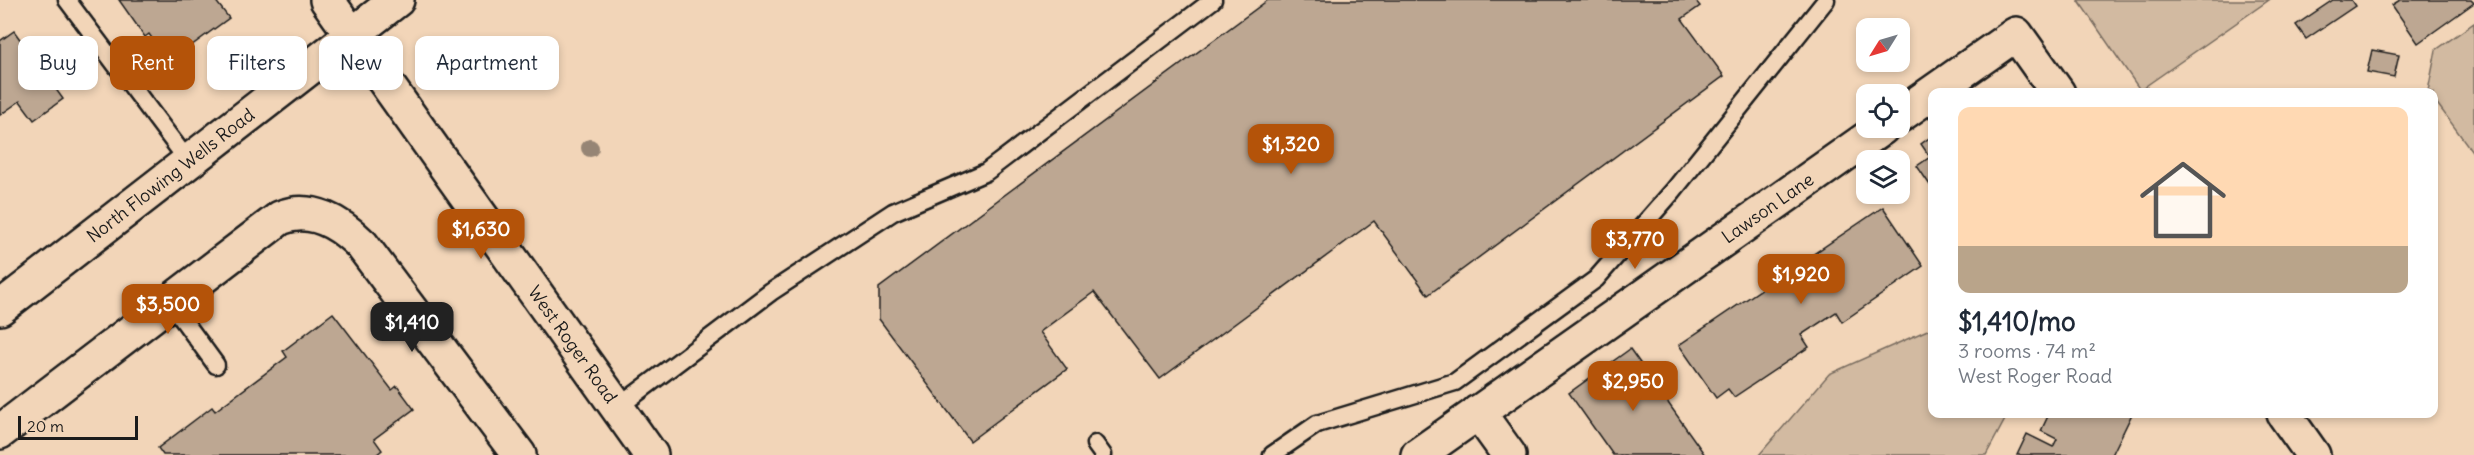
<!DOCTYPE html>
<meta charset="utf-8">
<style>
:root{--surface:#fff;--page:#f6f6f7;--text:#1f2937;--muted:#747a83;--accent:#b45309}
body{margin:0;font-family:Delius,sans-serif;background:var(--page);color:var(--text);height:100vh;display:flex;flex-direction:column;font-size:22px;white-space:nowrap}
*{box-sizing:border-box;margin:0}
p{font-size:20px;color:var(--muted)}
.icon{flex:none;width:33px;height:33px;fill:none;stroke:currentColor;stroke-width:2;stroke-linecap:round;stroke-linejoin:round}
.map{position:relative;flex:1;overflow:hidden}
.sheet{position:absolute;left:1928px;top:88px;width:510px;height:330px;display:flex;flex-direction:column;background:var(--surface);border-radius:12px;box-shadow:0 3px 9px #0003}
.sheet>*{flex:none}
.guide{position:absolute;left:18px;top:36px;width:570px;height:54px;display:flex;gap:12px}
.needle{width:39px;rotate:233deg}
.buttons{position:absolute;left:1856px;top:18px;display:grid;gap:12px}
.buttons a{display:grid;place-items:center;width:54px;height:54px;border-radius:12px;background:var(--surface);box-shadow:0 3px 9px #0003;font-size:30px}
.scale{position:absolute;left:18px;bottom:15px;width:120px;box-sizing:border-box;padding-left:6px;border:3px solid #1c1c1c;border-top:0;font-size:16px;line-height:21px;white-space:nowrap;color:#1c1c1c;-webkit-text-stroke:4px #f2d5b8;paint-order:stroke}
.price{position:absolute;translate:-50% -51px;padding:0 14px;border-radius:12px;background:var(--accent);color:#fff;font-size:20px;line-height:39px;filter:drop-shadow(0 2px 3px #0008)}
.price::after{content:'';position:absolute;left:50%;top:36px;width:18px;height:14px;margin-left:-9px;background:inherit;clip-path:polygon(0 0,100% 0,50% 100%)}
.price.active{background:#222;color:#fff}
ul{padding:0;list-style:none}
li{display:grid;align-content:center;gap:12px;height:318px;padding:0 30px}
li span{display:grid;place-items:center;height:186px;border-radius:12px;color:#555}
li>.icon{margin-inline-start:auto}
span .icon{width:108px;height:108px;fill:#fffc;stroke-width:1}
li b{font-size:26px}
.chip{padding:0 21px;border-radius:12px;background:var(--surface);box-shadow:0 3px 9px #0003;font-size:21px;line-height:54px}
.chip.active{background:var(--accent);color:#fff}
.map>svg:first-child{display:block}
.green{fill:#d2baa1;stroke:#776b5e;stroke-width:1.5}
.building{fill:#bda792;stroke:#1c1c1c;stroke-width:1.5}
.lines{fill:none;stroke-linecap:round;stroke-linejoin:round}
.service-casing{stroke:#1c1c1c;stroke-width:21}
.minor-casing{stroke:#1c1c1c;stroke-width:38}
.tertiary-casing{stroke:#1c1c1c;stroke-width:38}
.primary-casing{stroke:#1c1c1c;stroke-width:38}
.service{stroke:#f2d5b8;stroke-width:16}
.minor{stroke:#f2d5b8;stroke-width:33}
.tertiary{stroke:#f2d5b8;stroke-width:33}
.primary{stroke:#f2d5b8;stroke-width:33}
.tree{fill:#968574}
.labels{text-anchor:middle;stroke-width:4.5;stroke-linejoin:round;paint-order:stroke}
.street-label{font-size:18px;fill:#1c1c1c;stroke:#f2d5b8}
</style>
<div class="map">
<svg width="2474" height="455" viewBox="0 0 2474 455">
<rect width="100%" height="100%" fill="#f2d5b8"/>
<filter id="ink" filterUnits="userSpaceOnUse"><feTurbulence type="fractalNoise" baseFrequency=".0167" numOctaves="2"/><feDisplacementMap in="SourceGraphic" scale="12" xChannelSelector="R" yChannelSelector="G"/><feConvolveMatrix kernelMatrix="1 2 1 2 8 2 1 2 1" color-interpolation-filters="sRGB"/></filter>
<g filter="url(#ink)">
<g class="green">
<path d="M2078 0H2269L2140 90Z"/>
<path d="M2474 23V154L2433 98V93L2428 91 2436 50Z"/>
<path d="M1932 328V414H2008L1986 455H1759L1829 374Z"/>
</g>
<g class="building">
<path d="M119 0H215L229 18 169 62 149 34 145 37Z"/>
<path d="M1268 0H1695L1700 6 1682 19 1724 76 1428 295 1374 221 1160 379 1094 292 1040 332 1067 369 970 441 879 319V288Z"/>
<path d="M2333 0H2351L2355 6 2306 39 2296 25Z"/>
<path d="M2400 0H2471L2474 3 2418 43 2392 5Z"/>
<path d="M14 31 63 99 34 120 20 101 0 115V41Z"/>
<path d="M2372 50 2399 55 2394 77 2367 72Z"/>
<path d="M1932 136V188L1917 166 1930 157 1921 144Z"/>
<path d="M1883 207 1923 266 1842 322 1836 312 1801 335 1809 347 1734 397 1728 389 1716 398 1679 345Z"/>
<path d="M333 313 392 390 397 386 414 409 374 439 382 450 376 455H163L158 448 212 407 215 411 287 357 283 351Z"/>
<path d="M1630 349 1705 455H1613L1569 393Z"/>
<path d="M2049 414H2132L2112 455H2017L2027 434 2053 447 2057 439 2041 431Z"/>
</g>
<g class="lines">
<g class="service-casing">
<g id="service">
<path d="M67 0 188 161"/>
<path d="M170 302 216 365"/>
<path d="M617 408 771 292 893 212 986 172 1213 0"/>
<path d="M1095 444 1103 455"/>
<path d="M1272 455 1317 424 1455 382 1596 279 1673 191 1826 0"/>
</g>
</g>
<g class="minor-casing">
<g id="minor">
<path d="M1899 116 2016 34 2058 93"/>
<path d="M1478 412 1509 455"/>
<path d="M2284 414 2313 455"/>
<path d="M0 432 280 218C311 205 340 223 362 245L519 455"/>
<path id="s1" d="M1418 455 1882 128"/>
</g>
</g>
<g class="tertiary-casing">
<g id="tertiary">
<path id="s2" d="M327 0 651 455"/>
</g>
</g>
<g class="primary-casing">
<g id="primary">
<path id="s3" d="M0 308 397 0"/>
</g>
</g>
<use href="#service" class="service"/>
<use href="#minor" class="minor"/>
<use href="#tertiary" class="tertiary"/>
<use href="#primary" class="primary"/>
</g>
<circle class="tree" cx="590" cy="148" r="9"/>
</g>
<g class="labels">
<g class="street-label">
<text dy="6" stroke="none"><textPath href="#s3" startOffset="216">North Flowing Wells Road</textPath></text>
<text dy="6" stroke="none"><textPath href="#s1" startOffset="428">Lawson Lane</textPath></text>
<text dy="6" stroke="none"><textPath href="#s2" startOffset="423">West Roger Road</textPath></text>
</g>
</g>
</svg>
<div class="buttons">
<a><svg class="needle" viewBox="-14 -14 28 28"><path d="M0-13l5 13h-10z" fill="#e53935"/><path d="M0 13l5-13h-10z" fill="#747a83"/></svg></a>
<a><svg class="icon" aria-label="locate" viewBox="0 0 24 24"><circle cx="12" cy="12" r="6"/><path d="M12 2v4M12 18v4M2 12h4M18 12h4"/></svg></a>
<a><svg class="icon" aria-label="layers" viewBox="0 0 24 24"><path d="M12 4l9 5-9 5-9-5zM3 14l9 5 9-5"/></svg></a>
</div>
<div class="scale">20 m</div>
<b class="price" style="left:1291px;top:175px">$1,320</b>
<b class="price" style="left:481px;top:260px">$1,630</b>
<b class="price" style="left:1635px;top:270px">$3,770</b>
<b class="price" style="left:1801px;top:305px">$1,920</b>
<b class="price" style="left:168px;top:335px">$3,500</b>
<b class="price active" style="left:412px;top:353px">$1,410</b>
<b class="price" style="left:1633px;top:412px">$2,950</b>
<div class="guide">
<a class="chip">Buy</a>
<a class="chip active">Rent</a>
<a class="chip">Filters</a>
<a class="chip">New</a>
<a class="chip">Apartment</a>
</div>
<section class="sheet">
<ul>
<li><span style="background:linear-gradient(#ffd9b3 75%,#b9a48a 0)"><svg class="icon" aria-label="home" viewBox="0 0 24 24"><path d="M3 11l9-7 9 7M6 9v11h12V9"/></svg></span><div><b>$1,410/mo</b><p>3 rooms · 74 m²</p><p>West Roger Road</p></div></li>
</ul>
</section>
</div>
